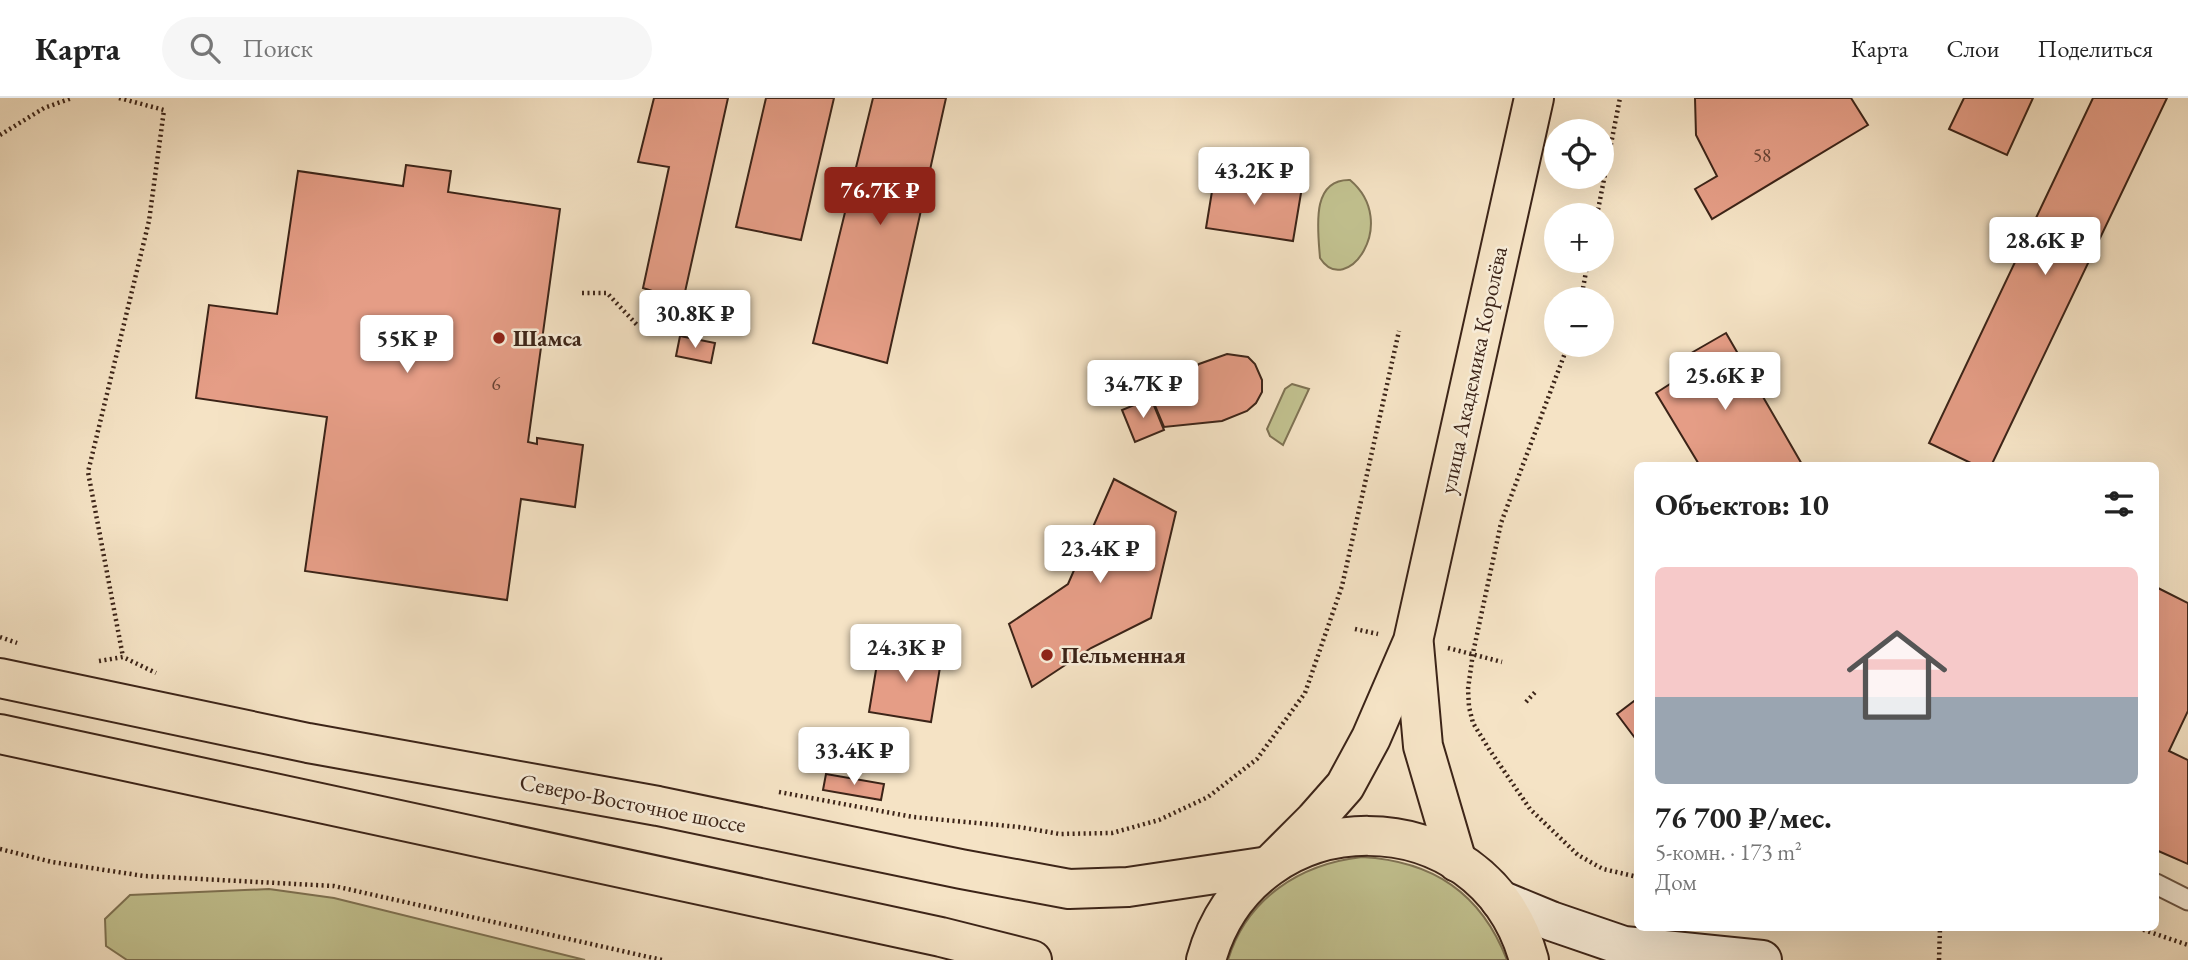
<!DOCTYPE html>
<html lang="ru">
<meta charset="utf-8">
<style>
:root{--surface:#fff;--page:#f6f6f6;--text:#222;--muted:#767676;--line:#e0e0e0;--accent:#8f2418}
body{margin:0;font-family:"EB Garamond",serif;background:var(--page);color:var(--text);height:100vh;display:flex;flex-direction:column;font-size:26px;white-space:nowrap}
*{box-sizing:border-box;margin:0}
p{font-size:23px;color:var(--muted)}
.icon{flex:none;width:38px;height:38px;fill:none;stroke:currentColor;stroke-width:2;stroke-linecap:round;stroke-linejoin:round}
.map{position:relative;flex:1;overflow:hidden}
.drawer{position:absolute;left:1634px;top:364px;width:525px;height:469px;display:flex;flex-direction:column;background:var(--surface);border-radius:10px;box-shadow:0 7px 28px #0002}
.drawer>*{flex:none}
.buttons{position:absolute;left:1544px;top:21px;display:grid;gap:14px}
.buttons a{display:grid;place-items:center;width:70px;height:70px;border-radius:50%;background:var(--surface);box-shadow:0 7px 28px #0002;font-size:35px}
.price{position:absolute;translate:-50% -60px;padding:0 16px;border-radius:7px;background:#fff;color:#222;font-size:23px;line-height:46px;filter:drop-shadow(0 2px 4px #0008)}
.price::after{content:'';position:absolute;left:50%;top:42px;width:21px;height:16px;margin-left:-10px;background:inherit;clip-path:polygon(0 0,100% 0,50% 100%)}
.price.on{background:var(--accent);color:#fff}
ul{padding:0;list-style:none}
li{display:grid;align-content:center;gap:14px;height:371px;padding:0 21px}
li+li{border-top:2px solid var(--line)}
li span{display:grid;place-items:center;height:217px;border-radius:10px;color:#555}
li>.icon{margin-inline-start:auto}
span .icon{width:126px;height:126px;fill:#fffc;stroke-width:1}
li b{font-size:30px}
h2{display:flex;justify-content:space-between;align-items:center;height:84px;padding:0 21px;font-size:30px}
header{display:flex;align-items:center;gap:42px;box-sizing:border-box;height:98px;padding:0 35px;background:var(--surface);border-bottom:2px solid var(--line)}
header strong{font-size:33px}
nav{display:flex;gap:38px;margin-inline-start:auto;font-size:24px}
.search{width:490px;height:63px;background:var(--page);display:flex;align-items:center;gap:18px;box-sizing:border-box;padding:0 24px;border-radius:38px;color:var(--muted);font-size:26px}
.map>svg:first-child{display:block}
.green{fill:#c2c290;stroke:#7f7354;stroke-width:2}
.building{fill:#e59d86;stroke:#3c2418;stroke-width:2}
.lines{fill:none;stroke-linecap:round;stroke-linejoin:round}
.lane-casing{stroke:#6a5443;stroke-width:23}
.secondary-casing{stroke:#3c2418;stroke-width:42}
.primary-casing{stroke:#3c2418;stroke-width:42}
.path{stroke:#3c2418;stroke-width:4.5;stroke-dasharray:2 3.5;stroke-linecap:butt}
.lane{stroke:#f8edd9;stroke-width:19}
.secondary{stroke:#f8edd9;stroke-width:38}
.primary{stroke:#f5e3c5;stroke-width:38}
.poi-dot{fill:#8f2418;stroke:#f8edd9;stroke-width:2.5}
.labels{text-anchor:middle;stroke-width:5;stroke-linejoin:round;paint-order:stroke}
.number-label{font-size:19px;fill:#664234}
.poi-label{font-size:23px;font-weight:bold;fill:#3c2418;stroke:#f8edd9;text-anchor:start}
.street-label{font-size:23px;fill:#3c2418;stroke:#f8edd9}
</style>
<header>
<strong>Карта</strong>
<div class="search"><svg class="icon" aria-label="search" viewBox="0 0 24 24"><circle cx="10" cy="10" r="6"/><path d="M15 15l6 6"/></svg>Поиск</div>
<nav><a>Карта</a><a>Слои</a><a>Поделиться</a></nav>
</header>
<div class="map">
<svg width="2188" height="862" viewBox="0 0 2188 862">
<rect width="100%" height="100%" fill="#f5e3c5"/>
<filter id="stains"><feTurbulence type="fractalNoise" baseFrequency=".00286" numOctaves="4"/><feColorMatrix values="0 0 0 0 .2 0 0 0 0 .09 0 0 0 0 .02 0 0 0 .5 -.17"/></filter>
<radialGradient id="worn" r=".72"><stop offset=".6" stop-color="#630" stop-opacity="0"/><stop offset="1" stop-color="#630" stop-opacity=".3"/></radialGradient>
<g class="green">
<path d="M1350 82C1401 125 1346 201 1320 160 1318 132 1310 81 1350 82Z"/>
<path d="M1292 286 1309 291 1283 347 1270 338 1267 331 1285 291Z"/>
<path d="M1362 759C1433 763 1481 795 1507 862H1228C1247 800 1300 766 1362 759Z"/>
<path d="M269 791 334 800 585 862H127L106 848 105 821 130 797Z"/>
</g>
<g class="building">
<path d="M654 0H728L683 203 643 190 669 69 638 64Z"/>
<path d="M766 0H834L801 142 736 129Z"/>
<path d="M873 0H946L887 265 813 245Z"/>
<path d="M1851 0 1868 27 1712 121 1695 91 1717 78 1696 37 1695 0Z"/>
<path d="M1964 0H2033L2007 57 1949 31Z"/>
<path d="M2093 0H2167L1991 368H1977L1929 345Z"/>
<path d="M406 67 451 73 448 94 560 111 528 344 537 346V340L583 347 575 409 521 401 507 502 305 473 327 319 196 300 209 207 277 216 298 73 403 88Z"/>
<path d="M1215 75 1302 89 1293 143 1206 130Z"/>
<path d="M1726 235 1803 368H1700L1656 295 1684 277 1686 258Z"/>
<path d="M680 238 715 245 711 265 676 258Z"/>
<path d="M1227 256 1248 259 1255 266 1262 282V294L1256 305 1247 313 1222 323 1164 329 1153 303 1199 266Z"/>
<path d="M1151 300 1164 332 1135 344 1122 312Z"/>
<path d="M1114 381 1176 414 1151 520 1091 550 1032 589 1009 526 1068 486Z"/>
<path d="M2156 489 2188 505V613L2169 653 2188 662V766L2156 752Z"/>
<path d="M880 548 942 557 931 624 869 614Z"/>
<path d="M1638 600V644L1617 616Z"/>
<path d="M826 676 884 686 881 702 823 692Z"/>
</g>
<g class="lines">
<g class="lane-casing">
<path id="lane" d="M2156 786 2188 802"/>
</g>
<g class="secondary-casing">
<path id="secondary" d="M1500 802 1551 823 1624 848 1762 862"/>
</g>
<g class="primary-casing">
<g id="primary">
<path d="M1414 547 1423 648 1457 764"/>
<path d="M0 580 308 645 658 708 961 771 1069 791 1128 789 1269 768"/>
<path d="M0 636 941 839 1032 862"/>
<path d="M1269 768 1315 722 1345 688 1371 640 1413 543 1534 0"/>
<path d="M1206 862C1252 696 1484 697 1529 862"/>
</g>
</g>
<g class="path">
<path d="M119 0 164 12 149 123 88 374 123 559"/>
<path d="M0 37 44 10 72 0"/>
<path d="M1597 117 1620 0"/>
<path d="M582 195H607L638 228"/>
<path d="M1581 201 1588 163"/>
<path d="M1568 247 1501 425 1473 555 1468 591 1469 609 1473 625 1489 651 1530 711 1578 757 1603 771 1638 779"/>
<path d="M1355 531 1378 536"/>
<path d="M0 539 17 545"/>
<path d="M1448 550 1502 564"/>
<path d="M99 563 123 559 156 575"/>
<path d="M1526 604 1537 592"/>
<path d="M779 694 913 719 1019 729 1060 736 1112 735 1159 722 1208 699 1257 661 1305 595 1342 488 1399 233"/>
<path d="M0 751 52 764 144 778 334 788 662 862"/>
<path d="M2138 830 2188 847"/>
<path d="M1939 862 1940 830"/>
</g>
<use href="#lane" class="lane"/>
<use href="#secondary" class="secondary"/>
<use href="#primary" class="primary"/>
</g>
<g class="poi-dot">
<circle cx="499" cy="240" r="7"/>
<circle cx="1047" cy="557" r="7"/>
</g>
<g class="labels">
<g class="number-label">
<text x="1762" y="64">58</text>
<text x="496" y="292">6</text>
</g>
<g class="poi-label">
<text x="513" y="248">Шамса</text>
<text x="1061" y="565">Пельменная</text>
</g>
<g class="street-label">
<text transform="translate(1473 272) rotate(-78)" y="8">улица Академика Королёва</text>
<text transform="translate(633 705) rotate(11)" y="8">Северо-Восточное шоссе</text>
</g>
</g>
<rect width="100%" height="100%" filter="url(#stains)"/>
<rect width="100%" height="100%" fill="url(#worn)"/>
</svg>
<div class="buttons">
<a><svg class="icon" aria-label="locate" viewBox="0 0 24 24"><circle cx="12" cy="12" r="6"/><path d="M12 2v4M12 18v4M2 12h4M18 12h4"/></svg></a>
<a>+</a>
<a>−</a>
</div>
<b class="price" style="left:1254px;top:109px">43.2K ₽</b>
<b class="price on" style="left:880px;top:129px">76.7K ₽</b>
<b class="price" style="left:2045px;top:179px">28.6K ₽</b>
<b class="price" style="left:695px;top:252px">30.8K ₽</b>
<b class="price" style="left:407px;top:277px">55K ₽</b>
<b class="price" style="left:1725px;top:314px">25.6K ₽</b>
<b class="price" style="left:1143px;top:322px">34.7K ₽</b>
<b class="price" style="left:1100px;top:487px">23.4K ₽</b>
<b class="price" style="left:906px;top:586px">24.3K ₽</b>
<b class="price" style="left:854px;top:689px">33.4K ₽</b>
<section class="drawer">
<h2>Объектов: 10<svg class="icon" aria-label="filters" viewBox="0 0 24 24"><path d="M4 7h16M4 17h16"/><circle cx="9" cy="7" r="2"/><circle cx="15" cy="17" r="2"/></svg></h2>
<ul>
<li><span style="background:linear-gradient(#f6c9c9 60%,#9aa5b1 0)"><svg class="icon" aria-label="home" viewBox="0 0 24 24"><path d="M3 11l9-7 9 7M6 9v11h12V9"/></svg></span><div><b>76 700 ₽/мес.</b><p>5-комн. · 173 m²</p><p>Дом</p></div></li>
</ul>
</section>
</div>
